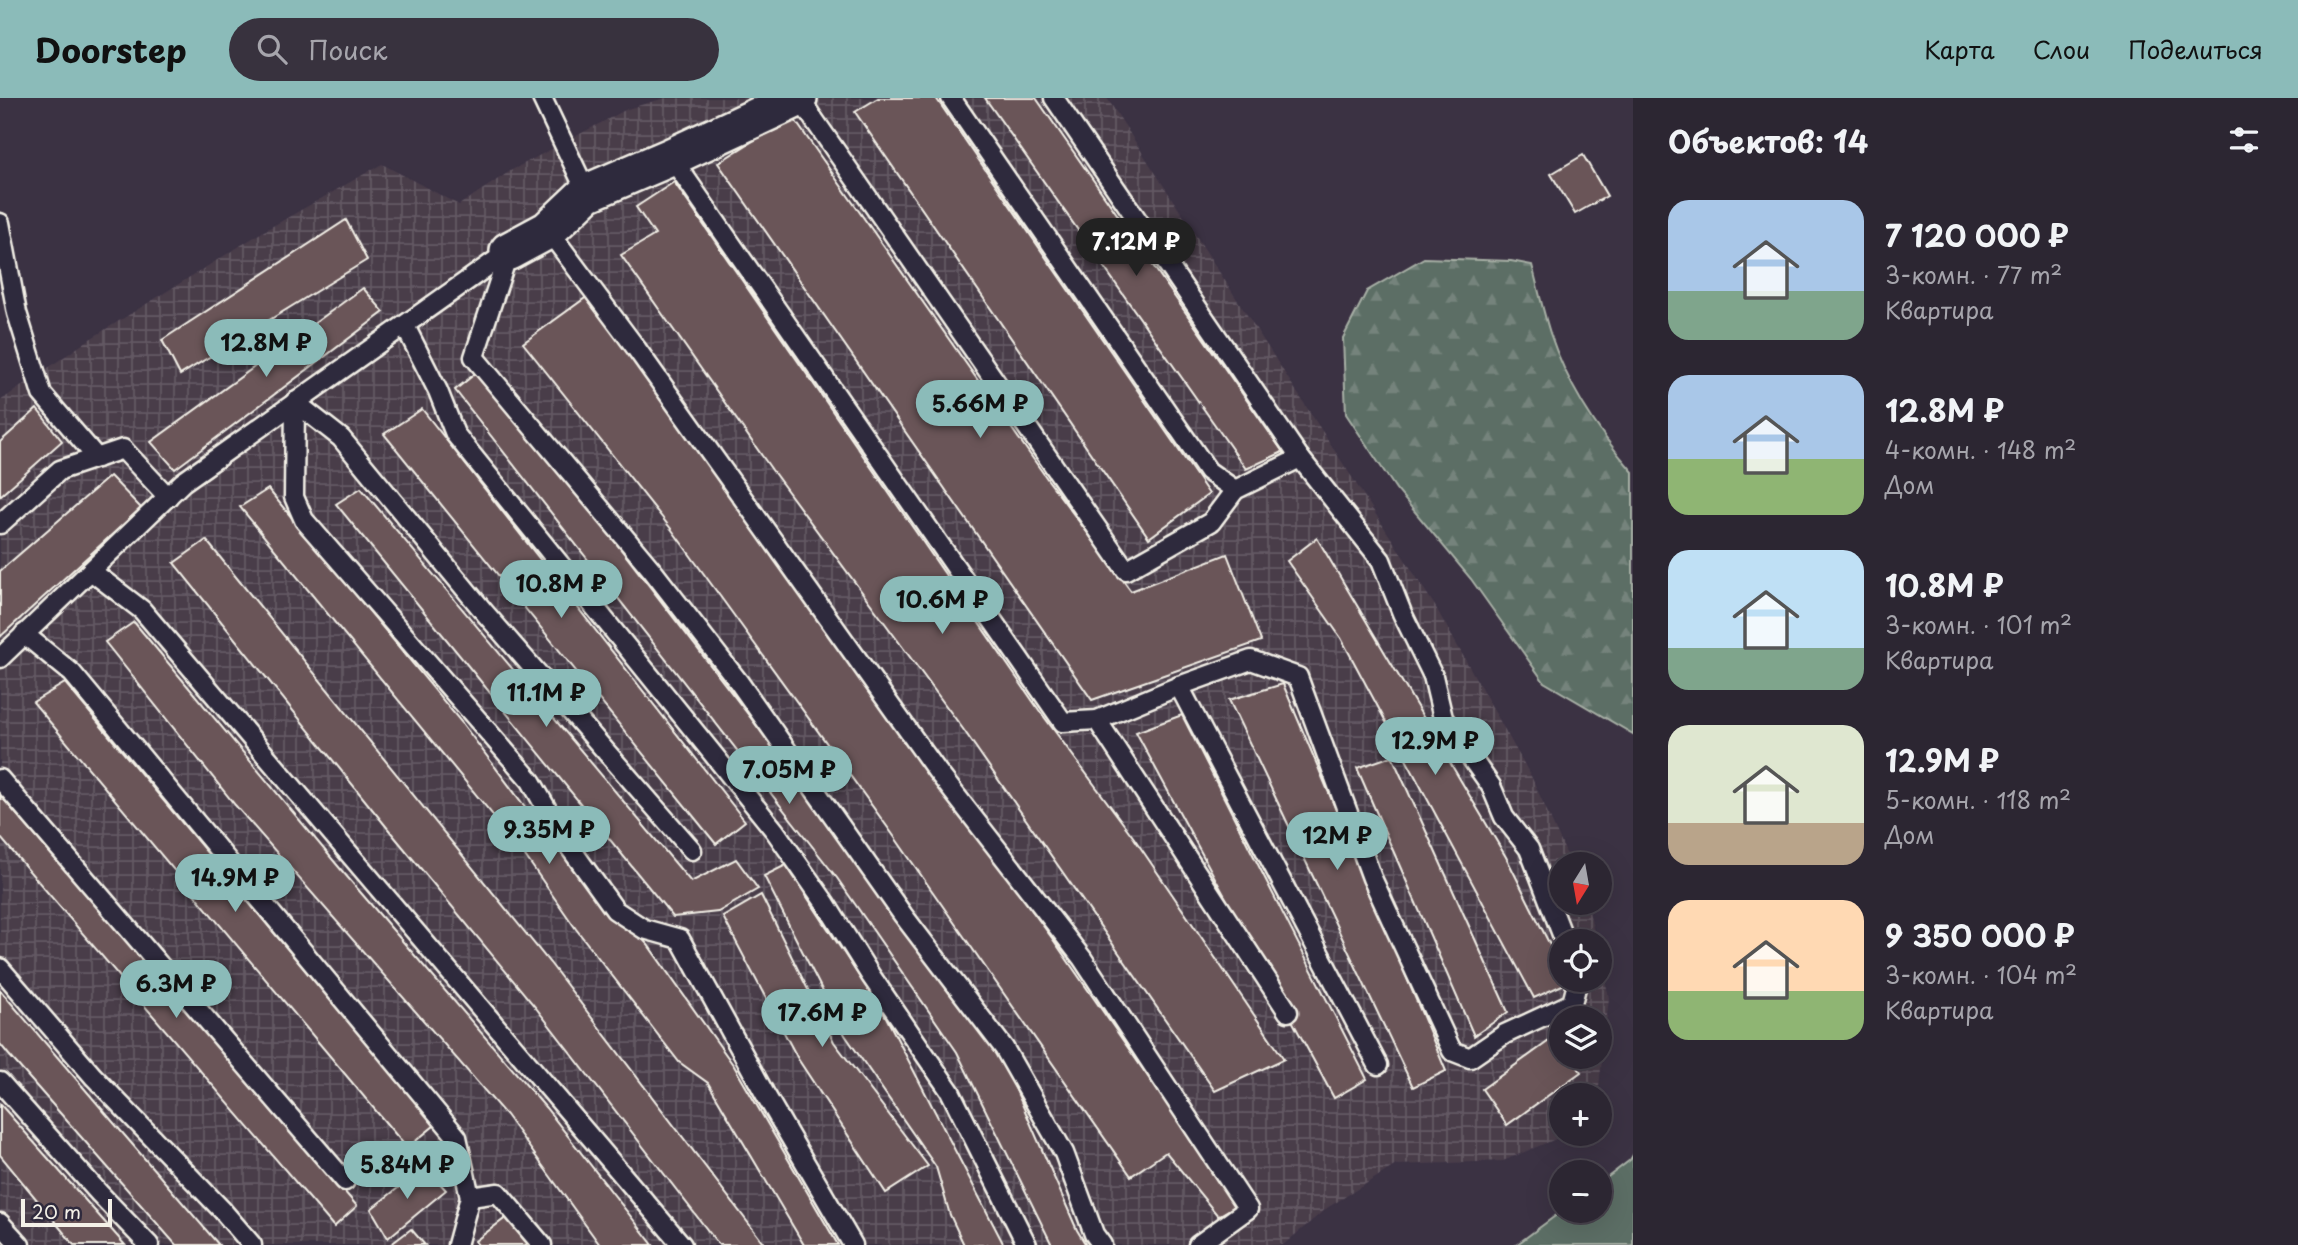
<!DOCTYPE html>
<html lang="ru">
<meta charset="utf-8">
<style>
:root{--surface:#2c2632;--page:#38323e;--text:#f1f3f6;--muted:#a6a5ac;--line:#48434d;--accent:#8bbbb9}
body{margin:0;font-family:"Playpen Sans",sans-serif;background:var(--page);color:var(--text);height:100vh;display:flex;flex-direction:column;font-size:26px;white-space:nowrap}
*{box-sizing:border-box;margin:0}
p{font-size:23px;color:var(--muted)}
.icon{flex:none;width:38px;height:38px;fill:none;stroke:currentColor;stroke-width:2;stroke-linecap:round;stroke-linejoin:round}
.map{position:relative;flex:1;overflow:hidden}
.drawer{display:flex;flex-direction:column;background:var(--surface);width:665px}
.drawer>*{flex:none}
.needle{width:46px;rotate:191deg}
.fabs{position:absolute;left:1549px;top:754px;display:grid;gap:14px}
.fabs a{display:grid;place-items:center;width:63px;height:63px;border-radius:50%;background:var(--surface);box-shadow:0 7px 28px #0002,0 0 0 2px var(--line);font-size:35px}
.scale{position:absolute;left:21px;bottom:18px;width:91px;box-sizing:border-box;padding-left:7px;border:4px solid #f4f1e8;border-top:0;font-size:19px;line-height:24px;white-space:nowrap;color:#f4f1e8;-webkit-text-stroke:5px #2f2a3d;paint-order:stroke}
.price{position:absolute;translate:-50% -60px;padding:0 16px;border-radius:24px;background:var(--accent);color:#111;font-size:23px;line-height:46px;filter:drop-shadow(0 2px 4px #0008)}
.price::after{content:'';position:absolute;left:50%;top:42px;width:21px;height:16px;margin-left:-10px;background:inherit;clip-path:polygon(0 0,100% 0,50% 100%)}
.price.active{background:#222;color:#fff}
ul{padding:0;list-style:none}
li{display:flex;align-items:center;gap:21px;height:175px;padding:0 35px}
li span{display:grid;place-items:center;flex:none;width:196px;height:140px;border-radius:21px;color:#555}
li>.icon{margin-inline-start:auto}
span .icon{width:84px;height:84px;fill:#fffc;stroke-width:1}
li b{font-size:30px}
h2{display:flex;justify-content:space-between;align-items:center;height:84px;padding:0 35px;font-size:30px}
header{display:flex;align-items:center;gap:42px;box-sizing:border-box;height:98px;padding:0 35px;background:var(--accent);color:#111}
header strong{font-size:33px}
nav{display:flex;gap:38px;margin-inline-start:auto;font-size:24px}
.search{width:490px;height:63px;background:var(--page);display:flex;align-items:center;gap:18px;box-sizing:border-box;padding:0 24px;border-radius:38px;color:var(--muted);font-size:26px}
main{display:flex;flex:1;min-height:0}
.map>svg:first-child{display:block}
.industrial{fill:url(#industrial-grid);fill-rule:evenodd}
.grass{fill:#5c6e65;stroke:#a8b0a6;stroke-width:2}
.forest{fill:url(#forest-firs);stroke:#a8b0a6;stroke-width:2}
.building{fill:#6a5459;stroke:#f4f1e8;stroke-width:2}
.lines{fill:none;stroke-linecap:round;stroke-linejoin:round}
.lane-casing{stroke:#f4f1e8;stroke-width:23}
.street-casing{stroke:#f4f1e8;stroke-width:42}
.lane{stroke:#2f2a3d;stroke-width:18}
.street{stroke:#2f2a3d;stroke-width:37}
</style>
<header>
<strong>Doorstep</strong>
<div class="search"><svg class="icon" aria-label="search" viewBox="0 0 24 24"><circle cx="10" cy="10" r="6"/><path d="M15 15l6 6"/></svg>Поиск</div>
<nav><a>Карта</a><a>Слои</a><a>Поделиться</a></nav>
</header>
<main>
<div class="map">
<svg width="1633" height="1147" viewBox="0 0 1633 1147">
<defs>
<pattern id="industrial-grid" width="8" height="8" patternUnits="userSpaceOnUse" patternTransform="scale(1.75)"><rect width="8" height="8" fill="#493c4a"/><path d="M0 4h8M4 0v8" fill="none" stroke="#645964"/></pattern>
<pattern id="forest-firs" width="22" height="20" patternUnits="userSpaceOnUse" patternTransform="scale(1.75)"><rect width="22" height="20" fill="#5c6e65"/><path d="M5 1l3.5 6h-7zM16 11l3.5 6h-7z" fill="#74837b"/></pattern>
</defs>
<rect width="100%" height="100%" fill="#3b3243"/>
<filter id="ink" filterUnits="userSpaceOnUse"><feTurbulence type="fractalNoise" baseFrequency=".0143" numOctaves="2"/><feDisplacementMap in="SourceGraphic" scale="14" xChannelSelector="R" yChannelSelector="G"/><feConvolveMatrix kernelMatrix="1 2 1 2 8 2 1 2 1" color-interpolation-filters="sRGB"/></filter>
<g filter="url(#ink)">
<path class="industrial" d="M665 0H1107L1435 508 1531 678 1571 766H1561V805H1587L1596 843 1561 844V882H1600V858L1609 900 1599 989 1594 997 1561 998V1036H1568L1503 1063 1396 1067 1327 1110 1283 1147H0V303L90 241 264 133 382 66 459 107 512 72 627 11ZM1561 920H1600V959H1561Z"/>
<path class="grass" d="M1633 1057V1147H1516L1562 1113H1600V1085L1630 1062Z"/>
<path class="forest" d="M1424 160 1511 163 1532 167C1538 190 1543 213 1550 235 1567 286 1598 334 1633 374V636L1544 584 1471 481 1396 391 1346 316 1343 240 1367 193Z"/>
<g class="building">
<path d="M878 0H936L1209 396 1149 440 855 14Z"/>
<path d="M985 0H1036L1283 354 1246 371Z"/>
<path d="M792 18 1048 382 1131 493 1227 456 1261 543 1092 602 718 65Z"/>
<path d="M1583 57 1607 98 1575 116 1551 76Z"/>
<path d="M674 84 1039 612 1134 740 1284 961 1215 993 963 631 772 372 621 157 655 137 636 109Z"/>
<path d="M346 122 367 162 180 277 162 242Z"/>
<path d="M363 190 384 214 175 371 151 344Z"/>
<path d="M588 198 803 500 1052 840 1237 1107 1218 1118 1166 1054 1131 1078 891 734 672 432 523 245Z"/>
<path d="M476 275 593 415 774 650 1002 960 1077 1132 1086 1147H1052L957 954 837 780 455 292Z"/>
<path d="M37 311 62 343 0 398V344Z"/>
<path d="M422 311 745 723 716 746 384 336Z"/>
<path d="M110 378 141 410 0 539V473Z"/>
<path d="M361 390 691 784 736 761 758 791 718 814 673 819 336 406Z"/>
<path d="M268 391 462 625 553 746 648 847 734 968 838 1147H804L708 985 679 964 576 831 519 749 240 409Z"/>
<path d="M1317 440 1506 759 1561 869V882H1568L1569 884 1534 900 1341 540 1287 463Z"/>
<path d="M206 442 550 865 765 1147H719L536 910 393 737 174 465Z"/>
<path d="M134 524 343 774 546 1010 653 1147H600L506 1017 235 707 105 544Z"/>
<path d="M65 585 435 1027 407 1050 33 604Z"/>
<path d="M1283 586 1446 973 1413 989 1229 602Z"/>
<path d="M1182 617 1367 981 1334 1000 1136 634Z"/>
<path d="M1392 658 1508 914 1474 938 1357 670Z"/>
<path d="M0 697 357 1108 334 1129 0 739Z"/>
<path d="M786 767 886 919 1004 1147H964L950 1117 936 1069 845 937 764 778Z"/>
<path d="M761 797 834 944 928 1068 886 1095 798 961 723 819Z"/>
<path d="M0 892 101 1010 219 1147H176L9 957 0 946Z"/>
<path d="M1556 938 1561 945V959H1571L1581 974 1507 1027 1482 991Z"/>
<path d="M0 1006 118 1139 125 1147H74L0 1057Z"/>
<path d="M425 1069 446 1092 388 1140 371 1111Z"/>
<path d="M507 1119 529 1147H478L475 1143Z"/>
<path d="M411 1131 425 1147H390Z"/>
</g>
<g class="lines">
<g class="lane-casing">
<g id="lane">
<path d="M542 0 587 95"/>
<path d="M799 0 1126 472 1211 424 1235 392 1300 360"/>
<path d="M951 0 1208 373 1235 392"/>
<path d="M1054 0 1300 360 1381 462 1402 515 1433 578 1443 620 1491 688 1504 719 1529 751 1565 844"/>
<path d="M671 59 1063 624 1097 622 1179 588 1251 562 1298 579 1372 780 1452 953 1470 960 1505 936 1572 905 1578 882"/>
<path d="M0 125 17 215 42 296 97 360"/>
<path d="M548 132 636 250 937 673 1082 860 1248 1111 1198 1147"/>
<path d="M509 153 474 259 652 472 738 583 903 817 1004 950 1064 1055 1094 1136 1102 1147"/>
<path d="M405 228 438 293 455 336 775 733 826 806 871 878 950 993 1027 1147"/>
<path d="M295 304 294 399 304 422 531 683 563 740 615 812 644 831 680 841 765 996 853 1147"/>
<path d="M295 304 341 340 485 515 692 752"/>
<path d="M0 426 60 372 123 351 168 399"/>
<path d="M91 473 142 512 682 1147"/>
<path d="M24 536 72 575 457 1039 470 1099 498 1095 542 1147"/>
<path d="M0 560 183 384 509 153"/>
<path d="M1179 588 1378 967"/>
<path d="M1097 622 1288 914"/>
<path d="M0 681 345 1083"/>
<path d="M0 870 93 978 222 1112 252 1147"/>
<path d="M0 984 99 1095 149 1147"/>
<path d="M0 1125 20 1147"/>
<path d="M457 1147 470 1099"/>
</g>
</g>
<g class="street-casing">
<path id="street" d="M509 153 548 132 587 95 671 59 798 0"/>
</g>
<use href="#lane" class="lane"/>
<use href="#street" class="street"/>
</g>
</g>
</svg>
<div class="fabs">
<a><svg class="needle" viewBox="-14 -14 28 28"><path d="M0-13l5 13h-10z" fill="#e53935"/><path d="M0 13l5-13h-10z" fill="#a6a5ac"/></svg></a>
<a><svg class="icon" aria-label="locate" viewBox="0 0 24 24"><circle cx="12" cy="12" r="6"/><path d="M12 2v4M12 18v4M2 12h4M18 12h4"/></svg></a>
<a><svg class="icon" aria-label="layers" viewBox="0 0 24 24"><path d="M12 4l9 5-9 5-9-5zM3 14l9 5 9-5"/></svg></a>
<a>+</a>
<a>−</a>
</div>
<div class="scale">20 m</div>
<b class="price active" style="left:1136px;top:180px">7.12M ₽</b>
<b class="price" style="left:266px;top:281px">12.8M ₽</b>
<b class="price" style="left:980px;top:342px">5.66M ₽</b>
<b class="price" style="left:561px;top:522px">10.8M ₽</b>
<b class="price" style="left:942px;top:538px">10.6M ₽</b>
<b class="price" style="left:546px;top:631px">11.1M ₽</b>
<b class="price" style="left:1435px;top:679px">12.9M ₽</b>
<b class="price" style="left:789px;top:708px">7.05M ₽</b>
<b class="price" style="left:549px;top:768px">9.35M ₽</b>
<b class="price" style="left:1337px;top:774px">12M ₽</b>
<b class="price" style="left:235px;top:816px">14.9M ₽</b>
<b class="price" style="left:176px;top:922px">6.3M ₽</b>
<b class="price" style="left:822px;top:951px">17.6M ₽</b>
<b class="price" style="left:407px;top:1103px">5.84M ₽</b>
</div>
<section class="drawer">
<h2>Объектов: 14<svg class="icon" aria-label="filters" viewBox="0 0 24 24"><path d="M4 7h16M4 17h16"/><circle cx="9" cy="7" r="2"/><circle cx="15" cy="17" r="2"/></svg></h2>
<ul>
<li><span style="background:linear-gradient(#a9c7e8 65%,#7fa58c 0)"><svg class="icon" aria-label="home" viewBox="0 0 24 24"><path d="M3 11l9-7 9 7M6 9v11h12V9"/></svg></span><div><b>7 120 000 ₽</b><p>3-комн. · 77 m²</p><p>Квартира</p></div></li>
<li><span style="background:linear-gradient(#a9c7e8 60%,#8fb573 0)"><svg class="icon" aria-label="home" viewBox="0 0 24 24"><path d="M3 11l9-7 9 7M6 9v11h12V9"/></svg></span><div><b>12.8M ₽</b><p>4-комн. · 148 m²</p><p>Дом</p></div></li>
<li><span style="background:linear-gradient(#bfe0f5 70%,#7fa58c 0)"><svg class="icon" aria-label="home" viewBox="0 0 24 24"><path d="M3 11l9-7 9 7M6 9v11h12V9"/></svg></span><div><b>10.8M ₽</b><p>3-комн. · 101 m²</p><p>Квартира</p></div></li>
<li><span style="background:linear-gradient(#dfe7d0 70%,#b9a48a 0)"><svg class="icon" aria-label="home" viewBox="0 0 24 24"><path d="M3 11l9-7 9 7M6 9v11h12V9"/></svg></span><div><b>12.9M ₽</b><p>5-комн. · 118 m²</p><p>Дом</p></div></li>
<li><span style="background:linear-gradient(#ffd9b3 65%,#8fb573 0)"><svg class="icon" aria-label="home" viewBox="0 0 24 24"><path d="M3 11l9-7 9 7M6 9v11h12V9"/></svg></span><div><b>9 350 000 ₽</b><p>3-комн. · 104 m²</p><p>Квартира</p></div></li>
</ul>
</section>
</main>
